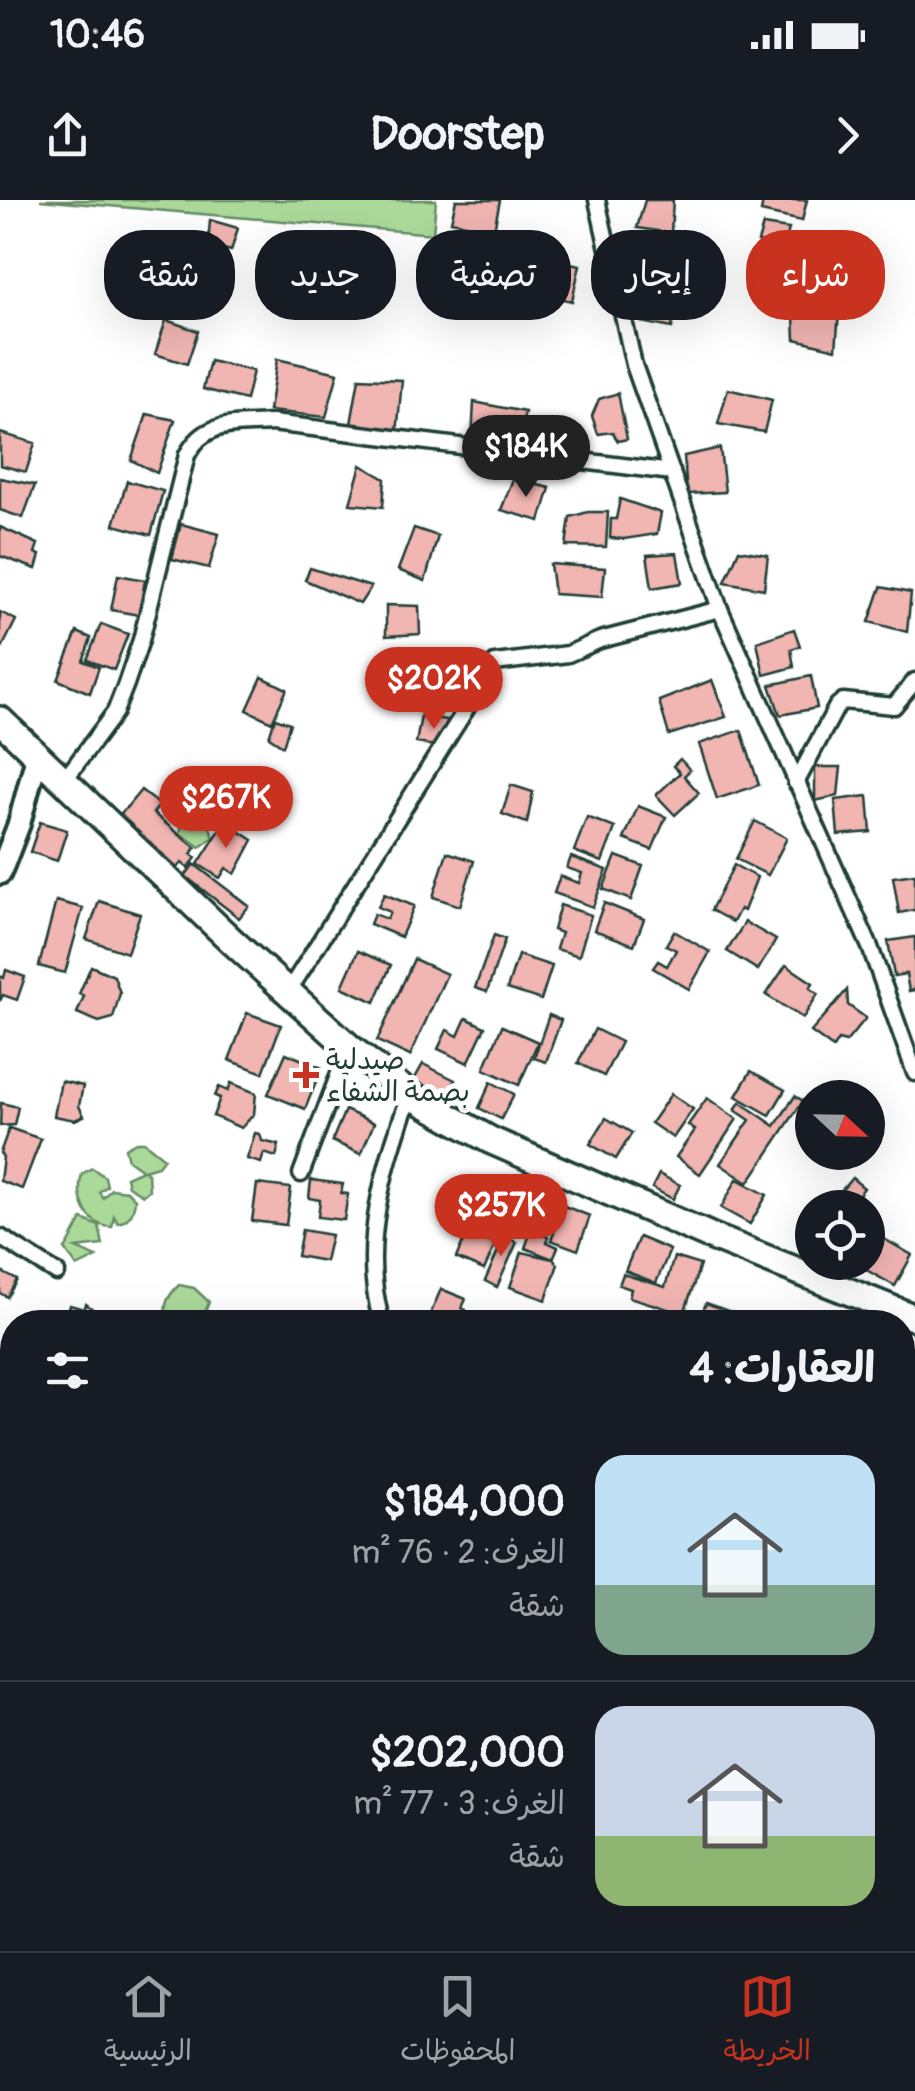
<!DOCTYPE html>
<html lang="ar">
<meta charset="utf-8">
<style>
:root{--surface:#171b24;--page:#20242c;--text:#f1f3f6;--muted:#9ea1a6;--line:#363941;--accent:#c8321e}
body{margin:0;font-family:Pangolin,"Playpen Sans Arabic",sans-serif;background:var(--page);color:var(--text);direction:rtl;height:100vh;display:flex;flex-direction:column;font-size:38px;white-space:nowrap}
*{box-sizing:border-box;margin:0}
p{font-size:32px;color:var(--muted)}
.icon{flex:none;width:55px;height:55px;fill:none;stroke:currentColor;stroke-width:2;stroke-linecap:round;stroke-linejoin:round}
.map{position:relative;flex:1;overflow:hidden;direction:ltr}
.drawer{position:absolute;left:0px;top:1110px;width:915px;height:642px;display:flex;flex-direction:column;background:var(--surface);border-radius:40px 40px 0 0;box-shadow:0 10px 40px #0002;direction:rtl}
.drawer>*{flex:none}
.guide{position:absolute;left:30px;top:30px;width:855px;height:90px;direction:rtl;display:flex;gap:20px}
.needle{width:65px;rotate:112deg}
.fabs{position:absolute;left:795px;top:880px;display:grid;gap:20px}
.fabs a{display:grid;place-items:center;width:90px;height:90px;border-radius:50%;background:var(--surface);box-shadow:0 10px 40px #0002;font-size:50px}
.price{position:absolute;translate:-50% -85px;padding:0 22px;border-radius:35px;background:var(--accent);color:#fff;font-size:32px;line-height:65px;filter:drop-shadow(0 2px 5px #0008)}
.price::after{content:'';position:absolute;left:50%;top:60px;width:30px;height:22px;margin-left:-15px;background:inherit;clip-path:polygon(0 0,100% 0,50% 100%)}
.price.current{background:#222;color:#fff}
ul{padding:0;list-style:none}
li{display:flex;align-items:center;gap:30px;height:250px;padding:0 40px}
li+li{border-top:2px solid var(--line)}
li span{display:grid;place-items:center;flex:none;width:280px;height:200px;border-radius:30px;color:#555}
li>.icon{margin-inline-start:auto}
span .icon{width:120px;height:120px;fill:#fffc;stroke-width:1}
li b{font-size:42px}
h2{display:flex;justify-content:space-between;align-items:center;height:120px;padding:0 40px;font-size:42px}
.pill{padding:0 35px;border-radius:40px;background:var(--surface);box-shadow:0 10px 40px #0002;font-size:35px;line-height:90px}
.pill.current{background:var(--accent);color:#fff}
.status{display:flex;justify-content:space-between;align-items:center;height:70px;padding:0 50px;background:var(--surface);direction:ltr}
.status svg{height:28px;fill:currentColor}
header{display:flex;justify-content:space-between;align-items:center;height:130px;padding:0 40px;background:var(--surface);font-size:45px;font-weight:700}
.tab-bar{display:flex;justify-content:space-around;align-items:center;height:140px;border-top:2px solid var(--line);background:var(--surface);font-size:28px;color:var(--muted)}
.tab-bar a{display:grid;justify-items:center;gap:5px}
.tab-bar .current{color:var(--accent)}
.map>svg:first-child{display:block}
.green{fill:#abd999;stroke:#658b66;stroke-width:2.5}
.building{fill:#f1b5b2;stroke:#1f3d34;stroke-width:2.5}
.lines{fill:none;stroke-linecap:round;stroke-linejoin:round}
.street-casing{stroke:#1f3d34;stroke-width:21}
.secondary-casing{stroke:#1f3d34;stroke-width:28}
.highway-casing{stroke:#1f3d34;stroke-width:32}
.street{stroke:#fff;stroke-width:14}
.secondary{stroke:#fff;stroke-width:20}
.highway{stroke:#fff;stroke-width:25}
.poi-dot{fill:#c8321e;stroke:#fff;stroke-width:4}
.labels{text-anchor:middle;stroke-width:10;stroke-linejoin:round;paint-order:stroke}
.poi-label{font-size:28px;fill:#1f3d34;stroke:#fff;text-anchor:start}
</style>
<div class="status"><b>10:46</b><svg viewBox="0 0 49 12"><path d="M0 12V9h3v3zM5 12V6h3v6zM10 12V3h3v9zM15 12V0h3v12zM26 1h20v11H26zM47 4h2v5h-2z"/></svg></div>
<header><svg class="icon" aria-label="forward" viewBox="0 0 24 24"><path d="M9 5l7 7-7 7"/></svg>Doorstep<svg class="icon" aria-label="share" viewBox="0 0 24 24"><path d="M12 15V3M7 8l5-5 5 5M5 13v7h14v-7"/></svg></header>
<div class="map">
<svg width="915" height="1751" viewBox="0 0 915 1751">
<rect width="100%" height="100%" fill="#fff"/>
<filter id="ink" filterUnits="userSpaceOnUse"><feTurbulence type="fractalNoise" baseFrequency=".01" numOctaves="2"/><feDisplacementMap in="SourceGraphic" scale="20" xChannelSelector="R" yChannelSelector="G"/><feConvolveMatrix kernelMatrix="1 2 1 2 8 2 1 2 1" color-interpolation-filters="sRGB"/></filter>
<g filter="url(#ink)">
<g class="green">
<path d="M40 0H436L433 34Z"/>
<path d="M188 599 196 603 201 614 209 613 211 618 208 623 214 637 200 647 180 633C184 621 177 608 188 599Z"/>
<path d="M136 942H144L164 958 158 966 144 970 148 973 149 990 143 995 128 986 126 977 142 970 128 960 125 948Z"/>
<path d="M92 968 105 977 107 986 99 992 103 998 111 989 127 991 135 999C134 1012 130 1020 118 1023L114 1016 112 1027C86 1026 75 997 82 974Z"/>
<path d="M82 1019 99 1026 103 1045 76 1048 97 1057 77 1067 65 1049C67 1048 80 1022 82 1019Z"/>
<path d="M179 1085 194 1088 209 1102 202 1120 168 1122C162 1106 167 1097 179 1085Z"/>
</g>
<g class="building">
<path d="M456 0H500L494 30 451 21Z"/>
<path d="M645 0H673L671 33 637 28Z"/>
<path d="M763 0H807L802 21 761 12Z"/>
<path d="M210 20 238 28 231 51 208 45Z"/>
<path d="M763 25 789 29 787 36 799 38 796 67 760 63 764 43 758 42Z"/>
<path d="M534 56 580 65 572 101 527 91Z"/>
<path d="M177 57 207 65 196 106 165 98Z"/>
<path d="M472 57 504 62 502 104 471 91Z"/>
<path d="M640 92 676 98 672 128 641 122Z"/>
<path d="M799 104H813L839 112 836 149 795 139 794 116Z"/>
<path d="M166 120 198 131 187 164 155 154Z"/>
<path d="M277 159 338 173 326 217 269 211Z"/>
<path d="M210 161 253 171 246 200 203 189Z"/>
<path d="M359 178 402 180 397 234 351 224Z"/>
<path d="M728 189 772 200 764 232 718 224Z"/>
<path d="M618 193 627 239 618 241 612 232 598 234 592 216 599 199Z"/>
<path d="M474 202 525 212 518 244 472 240Z"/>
<path d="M147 214 175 220 157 273 131 260Z"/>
<path d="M0 233 35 243 26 272 0 265Z"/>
<path d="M720 248 725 292 687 294 684 256Z"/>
<path d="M361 265 385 279 383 307 350 304Z"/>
<path d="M0 278 35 285 23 318 0 310Z"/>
<path d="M513 279 550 288 540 321 501 310Z"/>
<path d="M127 281 163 291 151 335 114 325Z"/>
<path d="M620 299 661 313 657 334 624 339 610 338 611 319H616Z"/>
<path d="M588 312H608L606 347 566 346 570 317Z"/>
<path d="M181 324 219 334 209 368 172 359Z"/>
<path d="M0 327 38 344 35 353 40 355 36 369 0 356Z"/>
<path d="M414 328 438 336 425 381 398 370Z"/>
<path d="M739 350 768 355 764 389 725 382Z"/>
<path d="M677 353 682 383 652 388 647 355Z"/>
<path d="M550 364 605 368 602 397 554 394Z"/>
<path d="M310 368 371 387 360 404 305 380Z"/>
<path d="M118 375 145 380 139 415 111 410Z"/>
<path d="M881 387 911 393 907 432 869 422Z"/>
<path d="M386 405 419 406 420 434 386 436Z"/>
<path d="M0 412 16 420 0 452Z"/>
<path d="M101 424 128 434 114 470 87 460Z"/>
<path d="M794 429 800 446 791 449 794 467 764 475 757 442Z"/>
<path d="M77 432 91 438 83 461 99 467 90 493 58 480Z"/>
<path d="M811 476 817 508 780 515 770 485Z"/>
<path d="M262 477 287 489 272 522 247 510Z"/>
<path d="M712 480 726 517 669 535 659 501Z"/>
<path d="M421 516 453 521 448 548 416 543Z"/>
<path d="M275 518 290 523 283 546 269 537Z"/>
<path d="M741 530 759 585 717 599 699 544Z"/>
<path d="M680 559 690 570 684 576 699 593 675 615 656 595 680 573 673 566Z"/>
<path d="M815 567H841L838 596 815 601Z"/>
<path d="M511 585 533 592 527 623 502 614Z"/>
<path d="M141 590 160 605 153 613 196 648 191 654 196 658 188 668 182 663 177 668 117 619Z"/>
<path d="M868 596 871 632 838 635 835 600Z"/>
<path d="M638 606 666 617 652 650 624 639Z"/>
<path d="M587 617 615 628 602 662 574 651Z"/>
<path d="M755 621 787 638 768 675 736 659Z"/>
<path d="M40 622 67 630 57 661 30 652Z"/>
<path d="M225 622 253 640 235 674 226 668 220 678 198 664Z"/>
<path d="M447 652 474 661 460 706 433 697Z"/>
<path d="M616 656 643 666 631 700 603 689Z"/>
<path d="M571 657 607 670 593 707 554 693 560 676 579 683 582 673 567 668Z"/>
<path d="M194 664 249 706 239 718 185 676Z"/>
<path d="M734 665 757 677 744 711 740 709 733 722 711 710Z"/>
<path d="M915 674V710L899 713 893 677Z"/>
<path d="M384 694 414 706 401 737 370 724 374 714 387 719 390 712 378 707Z"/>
<path d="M56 701 83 708 65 773 39 766Z"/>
<path d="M99 701 140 714 127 753 86 739Z"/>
<path d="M604 703 644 719 634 745 594 730Z"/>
<path d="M560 705 591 715 579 756 556 749 561 733 553 730Z"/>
<path d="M745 722 776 740 758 770 727 751Z"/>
<path d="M674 731 710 752 689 789 653 768 658 761 667 766 676 750 666 745Z"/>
<path d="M494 735 505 739 487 792 475 788Z"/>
<path d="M915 737V790L909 791 906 774 894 776 888 741Z"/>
<path d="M358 751 391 765 375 802 342 787Z"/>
<path d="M518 755 552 766 541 800 507 789Z"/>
<path d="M414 759 447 774 410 856 377 841Z"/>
<path d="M786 765 813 783 810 788 818 794 803 818 766 795Z"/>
<path d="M91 766 114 776 120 793 113 818 99 822 77 813 84 796 79 794Z"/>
<path d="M6 770 25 777 17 800 3 795 0 801V776L4 778Z"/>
<path d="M847 790 848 805 866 818 846 842 838 840 833 848 811 832Z"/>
<path d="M247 813 281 825 263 873 229 860Z"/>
<path d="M549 815 561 820 546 862 534 858Z"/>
<path d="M466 818 485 827 468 863 438 849 447 830 458 836Z"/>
<path d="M502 826 538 842 519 885 484 869Z"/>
<path d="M595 829 621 842 604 876 578 863Z"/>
<path d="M286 853 322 868 305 909 268 894Z"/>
<path d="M423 864 455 880 447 896 414 880Z"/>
<path d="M751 871 785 890 770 915 736 896Z"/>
<path d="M61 881 83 886 79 906 84 916 75 920 54 916Z"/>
<path d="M491 882 514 894 501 919 479 908Z"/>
<path d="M231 883 256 893 254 914 241 928 213 916 220 898 215 896 219 887 228 891Z"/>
<path d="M671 894 693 909 673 938 651 923Z"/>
<path d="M795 896 803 901 748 983 720 964 750 920 735 910 740 902 775 926Z"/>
<path d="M707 898 737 919 700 974 676 957 695 930 688 925Z"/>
<path d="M1 903 18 907 14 925 0 926Z"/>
<path d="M345 910 374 923 361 954 332 941Z"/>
<path d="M606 918 632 933 616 959 590 944Z"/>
<path d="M9 928 41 939 22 989 0 981 3 957 0 953Z"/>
<path d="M255 933 260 934 262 941 279 945 276 957 264 953 261 963 247 959Z"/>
<path d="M659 974 680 985 673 999 652 988Z"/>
<path d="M852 978 864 988 853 1002 840 992Z"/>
<path d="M737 979 767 995 750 1024 721 1008Z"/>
<path d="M311 980 343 984 341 993 348 994 344 1020 318 1017 320 1000 309 998Z"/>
<path d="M257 984 291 988 286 1025 252 1021Z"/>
<path d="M489 987 520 1002 505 1032 475 1018Z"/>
<path d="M564 1006 590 1016 578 1050 551 1040Z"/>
<path d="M302 1030 331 1035 325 1061 297 1056Z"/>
<path d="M468 1030 496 1043 484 1070 456 1058Z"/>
<path d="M531 1031 548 1037 547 1042 558 1047 553 1059 525 1048Z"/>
<path d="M495 1032 517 1042 497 1087 485 1081 502 1042 493 1038Z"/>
<path d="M872 1032 912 1055 895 1086 854 1063 868 1062V1039Z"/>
<path d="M639 1037 670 1050 656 1083 625 1071Z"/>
<path d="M522 1052 553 1059 558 1064 546 1100 510 1087Z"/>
<path d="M674 1057 700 1065 684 1114 629 1097 631 1089 619 1085 623 1074 665 1087Z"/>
<path d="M0 1071 17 1080 7 1097 0 1093Z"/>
<path d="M441 1089 466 1099 462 1108 466 1110 461 1121 465 1122H427Z"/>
<path d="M706 1103 750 1119 749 1122 699 1121Z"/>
<path d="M86 1104 94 1110 92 1117 97 1119 95 1122H65L70 1105 84 1109Z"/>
<path d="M902 1332 915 1338V1354L909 1367 902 1364Z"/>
<path d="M0 1407 12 1412V1450L0 1445Z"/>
<path d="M12 1468V1508L0 1502 3 1489 0 1481 6 1483Z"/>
<path d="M0 1548 10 1549 7 1590 0 1588Z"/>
<path d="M904 1698 915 1701V1751L889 1745 890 1740H902Z"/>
<path d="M0 1705 12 1707 14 1743 0 1741Z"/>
<path d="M283 1740H294V1743L320 1740V1751H283Z"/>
<path d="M339 1740H372L373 1751H340Z"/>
</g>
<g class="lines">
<g class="street-casing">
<g id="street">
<path d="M597 0 634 165 720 409 870 747 915 873"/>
<path d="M63 582 115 512 126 484 141 440 187 255C206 219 235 226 272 223L672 272"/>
<path d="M796 583 837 506 843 501 894 506 915 481"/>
<path d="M288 792 495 463 568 454 600 440 720 409"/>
<path d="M301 974 349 847"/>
<path d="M0 1037 57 1073"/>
<path d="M382 1122C359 1049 384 965 410 895"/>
<path d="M902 1396 915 1404"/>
<path d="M902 1671 915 1621"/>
<path d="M902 1686 915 1687"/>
<path d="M717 1751 720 1740"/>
</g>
</g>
<g class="secondary-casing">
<path id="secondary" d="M0 673 19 624 37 556"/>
</g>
<g class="highway-casing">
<path id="highway" d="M0 520 233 742 349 847 410 895 490 940 710 1036 915 1118"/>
</g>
<use href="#street" class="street"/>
<use href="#secondary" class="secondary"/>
<use href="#highway" class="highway"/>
</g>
</g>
<path class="poi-dot" d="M301 860h10v10h10v10h-10v10h-10v-10h-10v-10h10z"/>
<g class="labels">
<g class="poi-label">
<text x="326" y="869">صيدلية<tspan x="326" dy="32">بصمة الشفاء</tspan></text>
</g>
</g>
</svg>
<div class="fabs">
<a><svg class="needle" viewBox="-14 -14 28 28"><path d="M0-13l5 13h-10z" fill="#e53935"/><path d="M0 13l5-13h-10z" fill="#9ea1a6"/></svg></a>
<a><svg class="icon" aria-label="locate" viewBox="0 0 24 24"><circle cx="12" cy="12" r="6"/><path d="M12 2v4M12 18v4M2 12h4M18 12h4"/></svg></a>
</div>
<b class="price current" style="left:526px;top:300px">$184K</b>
<b class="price" style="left:434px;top:532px">$202K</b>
<b class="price" style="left:226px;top:651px">$267K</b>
<b class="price" style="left:501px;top:1059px">$257K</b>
<div class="guide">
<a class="pill current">شراء</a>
<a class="pill">إيجار</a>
<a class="pill">تصفية</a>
<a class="pill">جديد</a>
<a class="pill">شقة</a>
</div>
<section class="drawer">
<h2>العقارات: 4<svg class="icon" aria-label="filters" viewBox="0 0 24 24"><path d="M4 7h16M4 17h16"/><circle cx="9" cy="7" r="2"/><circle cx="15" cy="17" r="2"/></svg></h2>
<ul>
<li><span style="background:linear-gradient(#bfe0f5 65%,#7fa58c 0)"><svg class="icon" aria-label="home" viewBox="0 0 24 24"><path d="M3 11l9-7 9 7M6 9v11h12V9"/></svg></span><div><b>$184,000</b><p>الغرف: 2 · 76 m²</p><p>شقة</p></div></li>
<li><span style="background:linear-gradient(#c9d6e8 65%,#8fb573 0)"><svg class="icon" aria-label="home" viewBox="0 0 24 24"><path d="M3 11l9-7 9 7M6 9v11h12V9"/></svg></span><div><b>$202,000</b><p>الغرف: 3 · 77 m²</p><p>شقة</p></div></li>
</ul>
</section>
</div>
<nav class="tab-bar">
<a class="current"><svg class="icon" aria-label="map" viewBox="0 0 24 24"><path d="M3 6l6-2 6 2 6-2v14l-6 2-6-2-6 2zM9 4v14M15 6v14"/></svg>الخريطة</a>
<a><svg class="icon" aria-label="saved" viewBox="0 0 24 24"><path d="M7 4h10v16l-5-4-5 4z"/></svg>المحفوظات</a>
<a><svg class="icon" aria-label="home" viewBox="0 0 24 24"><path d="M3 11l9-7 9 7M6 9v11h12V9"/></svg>الرئيسية</a>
</nav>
